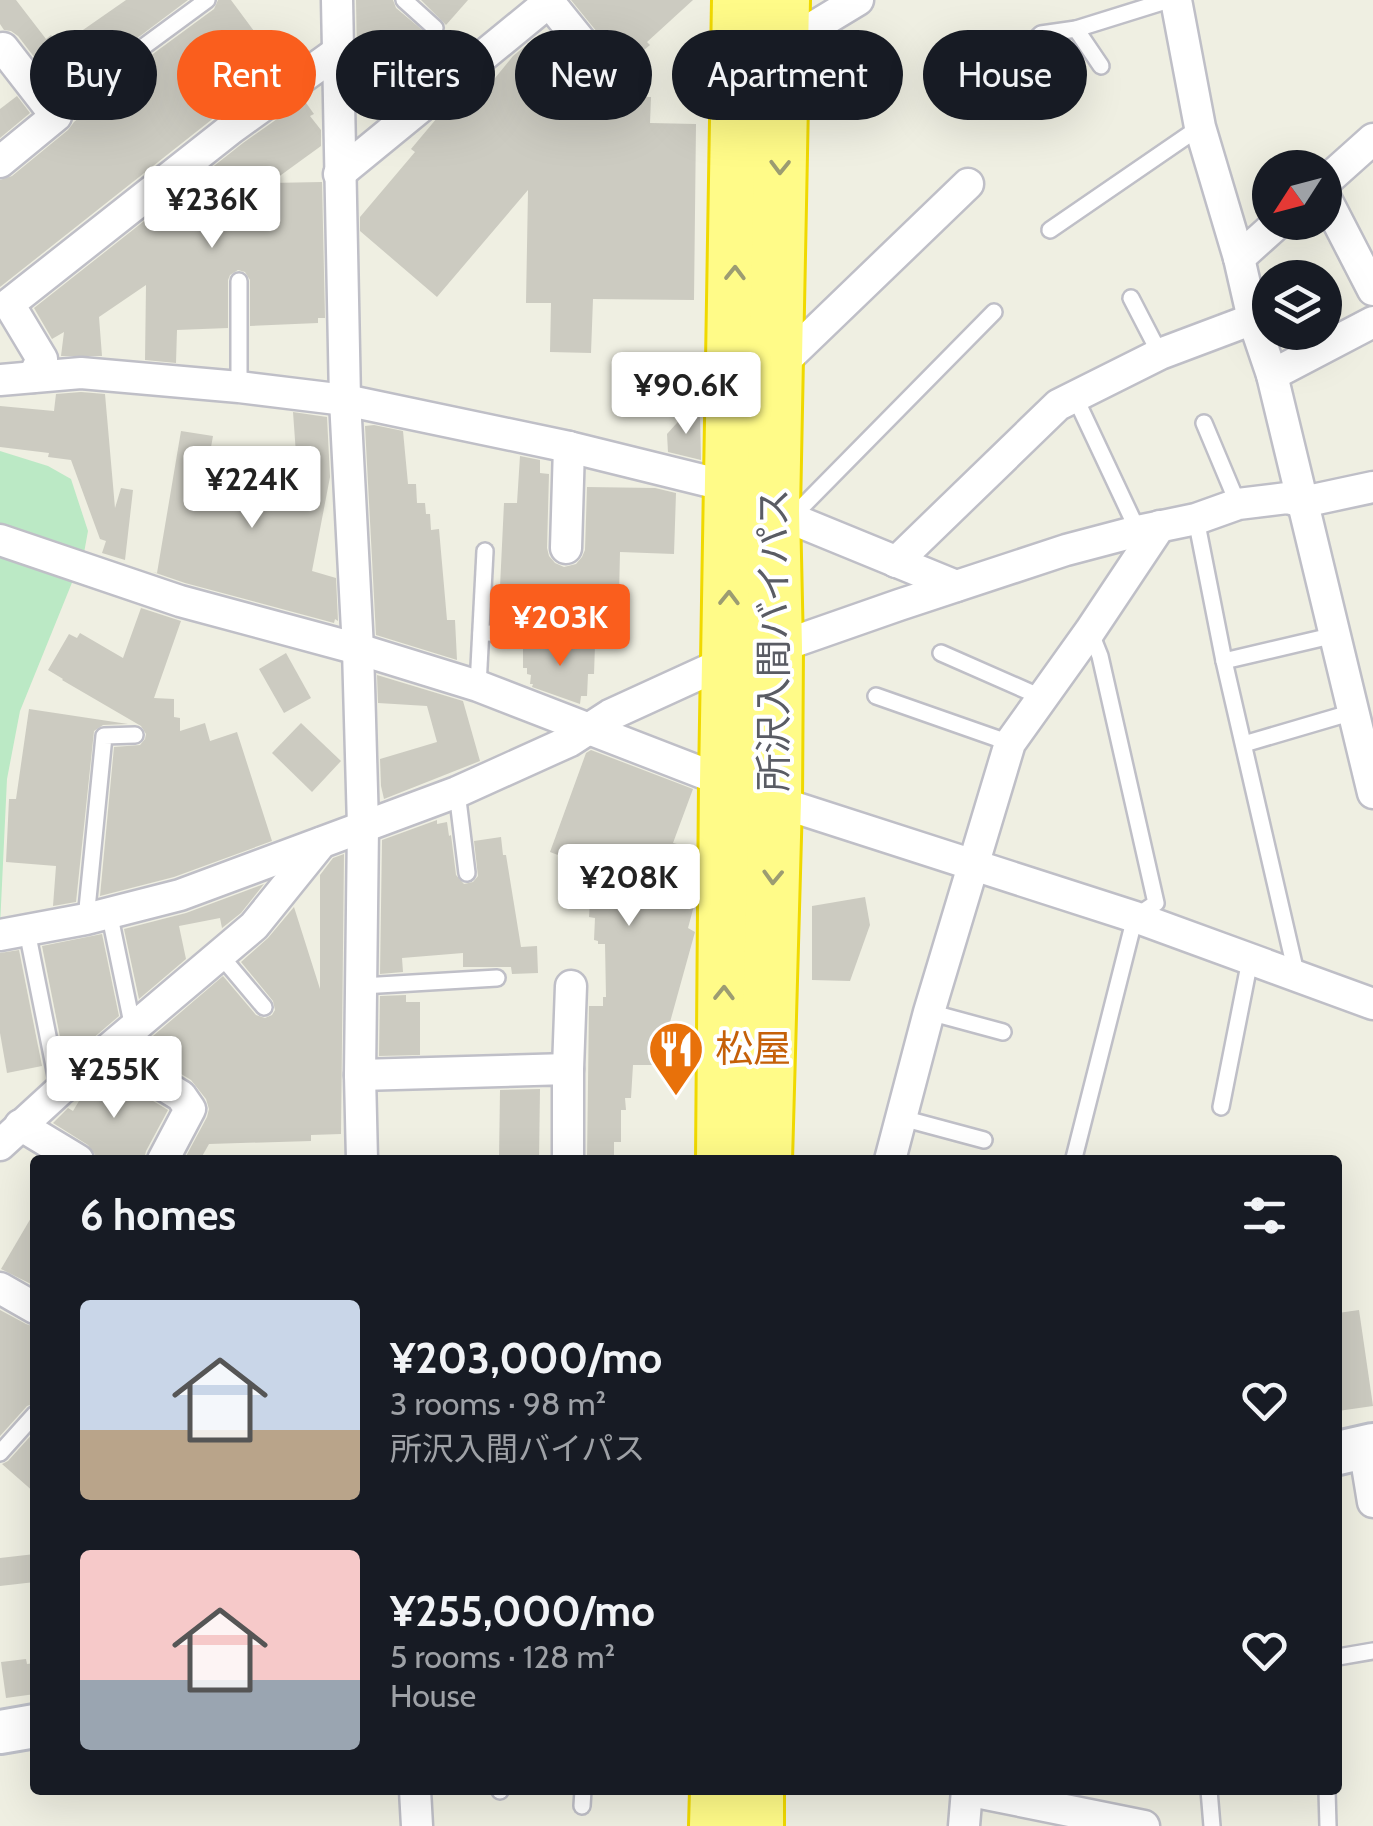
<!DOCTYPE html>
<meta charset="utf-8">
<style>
:root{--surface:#171b24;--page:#242831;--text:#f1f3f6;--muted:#9ea1a6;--accent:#fa5e1d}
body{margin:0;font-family:Cabin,"Noto Sans JP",sans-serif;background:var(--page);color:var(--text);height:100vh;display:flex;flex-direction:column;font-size:38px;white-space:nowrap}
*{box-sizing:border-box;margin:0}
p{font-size:32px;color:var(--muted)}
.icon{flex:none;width:55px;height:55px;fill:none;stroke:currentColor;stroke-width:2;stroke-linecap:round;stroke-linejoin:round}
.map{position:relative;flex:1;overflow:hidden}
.side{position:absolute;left:30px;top:1155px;width:1312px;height:640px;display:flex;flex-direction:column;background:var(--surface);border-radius:10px;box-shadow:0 10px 40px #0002}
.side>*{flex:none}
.guide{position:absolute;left:30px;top:30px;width:1315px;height:90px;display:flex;gap:20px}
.needle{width:65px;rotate:234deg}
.fabs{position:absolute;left:1252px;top:150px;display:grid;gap:20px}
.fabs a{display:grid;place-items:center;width:90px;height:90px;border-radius:50%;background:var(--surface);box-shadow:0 10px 40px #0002;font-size:50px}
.price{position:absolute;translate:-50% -85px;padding:0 22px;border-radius:10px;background:#fff;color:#222;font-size:32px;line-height:65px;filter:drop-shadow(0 2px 5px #0008)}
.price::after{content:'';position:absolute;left:50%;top:60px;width:30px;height:22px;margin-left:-15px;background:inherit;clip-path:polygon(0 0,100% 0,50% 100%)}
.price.active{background:var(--accent);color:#fff}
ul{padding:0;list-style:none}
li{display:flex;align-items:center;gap:30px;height:250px;padding:0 50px}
li span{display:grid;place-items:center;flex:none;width:280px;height:200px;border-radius:10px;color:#555}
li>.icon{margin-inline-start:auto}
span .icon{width:120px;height:120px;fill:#fffc;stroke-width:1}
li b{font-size:42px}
h2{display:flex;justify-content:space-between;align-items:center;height:120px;padding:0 50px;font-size:42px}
.pill{padding:0 35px;border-radius:45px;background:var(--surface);box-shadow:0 10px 40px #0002;font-size:35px;line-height:90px}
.pill.active{background:var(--accent);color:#fff}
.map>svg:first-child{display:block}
.green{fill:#bbe9c5}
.building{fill:#cccbc1}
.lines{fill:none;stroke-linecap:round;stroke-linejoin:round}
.lane-casing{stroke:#bfbfc7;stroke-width:20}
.street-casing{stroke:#bfbfc7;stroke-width:35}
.secondary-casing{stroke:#bec0c9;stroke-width:48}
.highway-casing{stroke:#f0d900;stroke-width:58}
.lane{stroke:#fff;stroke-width:15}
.street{stroke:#fff;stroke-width:30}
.secondary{stroke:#fff;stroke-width:42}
.highway{stroke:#fffb88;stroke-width:52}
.oneway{stroke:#9c9c72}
.labels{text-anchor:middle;stroke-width:8;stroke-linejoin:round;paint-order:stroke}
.street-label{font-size:38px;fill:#5a5c64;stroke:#fff}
.food-label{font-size:38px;fill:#c56008;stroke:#fff;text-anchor:start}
</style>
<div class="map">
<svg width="1373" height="1826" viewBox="0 0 1373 1826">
<rect width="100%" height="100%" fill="#efefe2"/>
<path class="green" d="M0 451 48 466 71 479 88 531 84 553 20 711 7 779 0 926Z"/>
<g class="building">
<path d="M0 0H16L46 39 51 35 69 58 48 75 18 36 11 31 4 30 0 24Z"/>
<path d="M126 0H188L132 42 128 52 134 60 146 59 214 9 218 0H231L282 69 220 113 0 287V180L12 176 68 130 74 122 110 91 70 39Z"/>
<path d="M356 0H393L396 8 433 39 368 111 358 102 357 79 369 66 357 55Z"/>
<path d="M421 0H468L446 25Z"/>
<path d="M571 0H693L647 42 650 45 643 51 644 53 593 96 651 97 650 123 696 124 694 300 593 299 591 353 550 352 551 303H526L528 190 437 297 360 231V217L415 152 411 149 437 118 475 87 482 94 513 56 540 34 559 58 566 53 576 66 585 72H595L603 68 609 60 610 52 606 43Z"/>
<path d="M17 96 30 113 0 138V109Z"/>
<path d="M304 100 314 114 310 116 321 130V146L270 183 322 182 325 318H318V323L250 326V280L245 272 238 270 230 275 228 280V328L177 330 176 363 145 360 146 285 99 317 102 356H61L64 332 52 339 34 308 243 143Z"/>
<path d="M81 392 105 394 115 508 121 488 133 490 125 560 102 553 106 541 100 539 71 460 48 457 49 453 0 447V406L54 411 56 394Z"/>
<path d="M293 412 327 417 330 477 312 571 336 578 338 621 335 619 334 623 185 583 153 572 157 573 181 431 213 436 203 492 300 510Z"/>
<path d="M700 413 701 460 668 452 667 434 685 414Z"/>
<path d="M374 425 403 431 408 484H416L417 503H425L426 514H430L431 530 439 529 447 620H455L457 660 376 635 365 426Z"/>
<path d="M520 456 540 460V473L549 474 547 548 549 556 555 563 564 567 576 564 582 557 585 550 587 487 655 488 676 493 674 554 620 552 619 596H624L623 626H600L593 623 510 621 511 590 509 587H500L504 503H517Z"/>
<path d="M141 608 181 621 154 698 174 699V717L180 718V731L205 723 210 741 237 732 272 841 174 877 100 896 114 747 140 745 145 739 146 734 141 726 62 680 63 679 48 670 69 634 77 638 80 633 123 658Z"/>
<path d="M523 645H595L594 674H588L587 696H581L580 704 532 687 533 684H530L531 675 527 674V668H523Z"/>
<path d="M286 653 311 698 284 713 259 669Z"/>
<path d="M377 675 463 701 480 761 384 799 381 786 380 759 437 742 427 706 378 703Z"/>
<path d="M29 709 128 724 103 725 94 731 76 902 53 906 56 866 6 862 9 799H16Z"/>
<path d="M301 723 341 761 312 792 272 753Z"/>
<path d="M591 750 693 789 673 843 677 844 660 892 695 902 688 928 695 932 667 1033 694 1034V1065H633L631 1098H625L626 1110H621V1142H614V1160H587L589 1006H603V997H606L605 944H598V941L594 940 595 918 589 917 591 886 634 884 550 852 586 753Z"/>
<path d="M437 820V824L447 822 449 836 451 835 456 875 464 884 473 882 478 876 474 841 501 837 503 855H506L521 947 537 946 538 973 512 974 511 967H463V953L402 958 403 972 380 974 382 840Z"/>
<path d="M344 854 341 1134 311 1135V1141L209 1144 200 1160H184L207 1117 209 1109 206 1099 191 1080 139 1048 223 976 256 1015 265 1018 272 1015 275 1010 273 1001 241 962 268 938 294 907 320 989V875L333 858Z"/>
<path d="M264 884 241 913 222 928 220 918 179 926 186 959 139 999 124 929 186 913Z"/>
<path d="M865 897 870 925 850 981 812 980V906Z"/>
<path d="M102 934 119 1016 65 1062 42 946Z"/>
<path d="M19 950 42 1066 7 1073 0 1033V953Z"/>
<path d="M406 995V1002H420V1055L379 1056 380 996Z"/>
<path d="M108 1074 168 1110 146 1151 144 1160H99L88 1145 53 1123 68 1108 73 1111 82 1096Z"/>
<path d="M540 1089 539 1160H499L500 1090Z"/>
<path d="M35 1211V1286L1 1269Z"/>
<path d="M0 1310 26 1324 35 1327V1403L27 1406 0 1436Z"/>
<path d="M1359 1310 1373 1406 1338 1411V1313Z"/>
<path d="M35 1431V1493L2 1464 8 1461Z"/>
<path d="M35 1554V1582L0 1586V1558Z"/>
<path d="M26 1659 27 1664 35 1663V1694L6 1698 1 1662Z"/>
</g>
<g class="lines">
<g class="lane-casing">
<g id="lane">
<path d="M404 0 435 28"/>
<path d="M1076 29 1101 66"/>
<path d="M139 50 207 0"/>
<path d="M1014 58 1039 103"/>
<path d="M984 89 1041 34 1076 29 1169 0"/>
<path d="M1050 230 1200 127"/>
<path d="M1131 298 1160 354"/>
<path d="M239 387V281"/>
<path d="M1075 397 1138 531"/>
<path d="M1204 423 1238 504"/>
<path d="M791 518 994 312"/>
<path d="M1196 519 1224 661 1297 977"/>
<path d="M481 633 593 634"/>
<path d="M941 653 1041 697"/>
<path d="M1224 661 1335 635"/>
<path d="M478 686 485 551"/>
<path d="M876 696 1010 743"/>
<path d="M1244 744 1353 712"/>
<path d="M457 792 467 873"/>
<path d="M109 912 133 1028"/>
<path d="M86 919 104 736 135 735"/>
<path d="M27 931 59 1091"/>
<path d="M221 956 264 1007"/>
<path d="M362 986 497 978"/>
<path d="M929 1012 1003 1032"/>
<path d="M1221 1107 1250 960"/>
<path d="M902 1118 984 1140"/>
<path d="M1074 1158 1135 917 1156 903 1100 656 1090 631"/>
<path d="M0 1453 35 1414"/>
<path d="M1338 1657 1373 1651"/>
<path d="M1209 1790 1212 1826"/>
<path d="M1327 1790 1328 1826"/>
<path d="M500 1791V1790"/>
<path d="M582 1806 583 1790"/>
</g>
</g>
<g class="street-casing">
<g id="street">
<path d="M337 0 345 400 358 649 363 826 360 1075 362 1160"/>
<path d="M1176 0 1200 127 1239 258 1253 319 1272 375 1373 793"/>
<path d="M782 46 858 0"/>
<path d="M0 50 3 48 56 116 0 162"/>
<path d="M339 174 549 2 591 54"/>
<path d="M1325 182 1373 139"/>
<path d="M1325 197 1373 290"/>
<path d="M1239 258 1279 222"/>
<path d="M776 369 968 184"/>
<path d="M1272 375 1373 322"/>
<path d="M33 377 42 359 9 304 232 128 339 51"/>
<path d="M0 380 81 373 239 387 345 400 569 447 731 487"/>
<path d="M773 511 956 586"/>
<path d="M0 540 180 601 358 649 478 686 726 782"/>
<path d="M566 548 569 447"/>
<path d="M896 562 1058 405 1160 354 1253 319"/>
<path d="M775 801 1135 917 1373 1004"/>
<path d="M0 935 86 919 180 895 457 792 570 741 610 715 728 661 776 648 899 605 1066 550 1138 531 1196 519 1238 504 1287 498 1303 502 1373 487"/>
<path d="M107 1051 181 1096 190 1109 163 1160"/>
<path d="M568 1069 571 986"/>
<path d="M360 1075 568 1069V1160"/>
<path d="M20 1125 78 1160"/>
<path d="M0 1145 59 1091 254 926 321 843"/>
<path d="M890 1160 929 1012 1010 743 1090 631 1160 526"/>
<path d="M0 1288 35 1308"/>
<path d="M1364 1447 1373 1502"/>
<path d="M415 1790 417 1826"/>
<path d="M966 1790 1144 1826"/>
<path d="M964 1826 967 1790"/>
</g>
</g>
<g class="secondary-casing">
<g id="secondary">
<path d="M1338 1453 1373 1445"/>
<path d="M0 1732 35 1726"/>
</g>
</g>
<g class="highway-casing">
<g id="highway">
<path d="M723 1160 726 782 739 0"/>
<path d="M765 1160 775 801 776 648 773 511 783 0"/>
<path d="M716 1826 717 1790"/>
<path d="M757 1826V1790"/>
</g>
</g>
<use href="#lane" class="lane"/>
<use href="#street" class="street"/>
<use href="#secondary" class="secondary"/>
<use href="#highway" class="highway"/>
</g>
<defs><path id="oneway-chevron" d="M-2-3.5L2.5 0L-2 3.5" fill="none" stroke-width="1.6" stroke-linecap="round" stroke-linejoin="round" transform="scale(2.5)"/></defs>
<g class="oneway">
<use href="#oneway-chevron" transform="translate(780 167) rotate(91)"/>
<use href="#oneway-chevron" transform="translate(735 273) rotate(-89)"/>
<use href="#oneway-chevron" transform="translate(729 598) rotate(-89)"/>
<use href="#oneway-chevron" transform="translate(773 877) rotate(92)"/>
<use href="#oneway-chevron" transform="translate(724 993) rotate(-89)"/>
</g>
<defs>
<g id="restaurant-pin" transform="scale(2.875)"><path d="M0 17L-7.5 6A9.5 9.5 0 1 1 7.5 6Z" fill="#e8710a" stroke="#fff"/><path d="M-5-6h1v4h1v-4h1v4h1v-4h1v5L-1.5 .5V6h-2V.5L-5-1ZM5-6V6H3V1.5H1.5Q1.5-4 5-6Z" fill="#fff"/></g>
</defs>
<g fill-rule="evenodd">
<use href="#restaurant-pin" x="676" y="1049"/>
</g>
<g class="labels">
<g class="street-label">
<text transform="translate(774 640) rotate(-90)" y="13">所沢入間バイパス</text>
</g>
<g class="food-label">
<text x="715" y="1062">松屋</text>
</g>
</g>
</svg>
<div class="fabs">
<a><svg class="needle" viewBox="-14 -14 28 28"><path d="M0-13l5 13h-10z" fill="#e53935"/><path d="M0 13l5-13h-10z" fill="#9ea1a6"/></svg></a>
<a><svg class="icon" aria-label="layers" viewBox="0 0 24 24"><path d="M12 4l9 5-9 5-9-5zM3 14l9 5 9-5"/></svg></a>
</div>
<b class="price" style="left:212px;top:251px">¥236K</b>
<b class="price" style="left:686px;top:437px">¥90.6K</b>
<b class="price" style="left:252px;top:531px">¥224K</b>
<b class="price active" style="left:560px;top:669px">¥203K</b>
<b class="price" style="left:629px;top:929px">¥208K</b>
<b class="price" style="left:114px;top:1121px">¥255K</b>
<div class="guide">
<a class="pill">Buy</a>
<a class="pill active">Rent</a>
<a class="pill">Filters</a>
<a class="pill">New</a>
<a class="pill">Apartment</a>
<a class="pill">House</a>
</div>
<section class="side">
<h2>6 homes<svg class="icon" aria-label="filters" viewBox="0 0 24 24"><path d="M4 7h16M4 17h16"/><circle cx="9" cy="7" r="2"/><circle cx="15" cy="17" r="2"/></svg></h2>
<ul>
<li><span style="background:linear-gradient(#c9d6e8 65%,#b9a48a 0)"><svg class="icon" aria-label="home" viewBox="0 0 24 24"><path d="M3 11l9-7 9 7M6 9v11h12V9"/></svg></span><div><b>¥203,000/mo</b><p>3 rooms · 98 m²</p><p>所沢入間バイパス</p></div><svg class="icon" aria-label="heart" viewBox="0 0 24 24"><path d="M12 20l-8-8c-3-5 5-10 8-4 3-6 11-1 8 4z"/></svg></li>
<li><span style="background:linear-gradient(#f6c9c9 65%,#9aa5b1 0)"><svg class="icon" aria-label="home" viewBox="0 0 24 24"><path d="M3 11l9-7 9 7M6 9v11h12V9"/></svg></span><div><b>¥255,000/mo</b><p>5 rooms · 128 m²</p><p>House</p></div><svg class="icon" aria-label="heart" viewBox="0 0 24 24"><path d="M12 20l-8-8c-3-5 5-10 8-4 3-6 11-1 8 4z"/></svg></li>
</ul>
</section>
</div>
